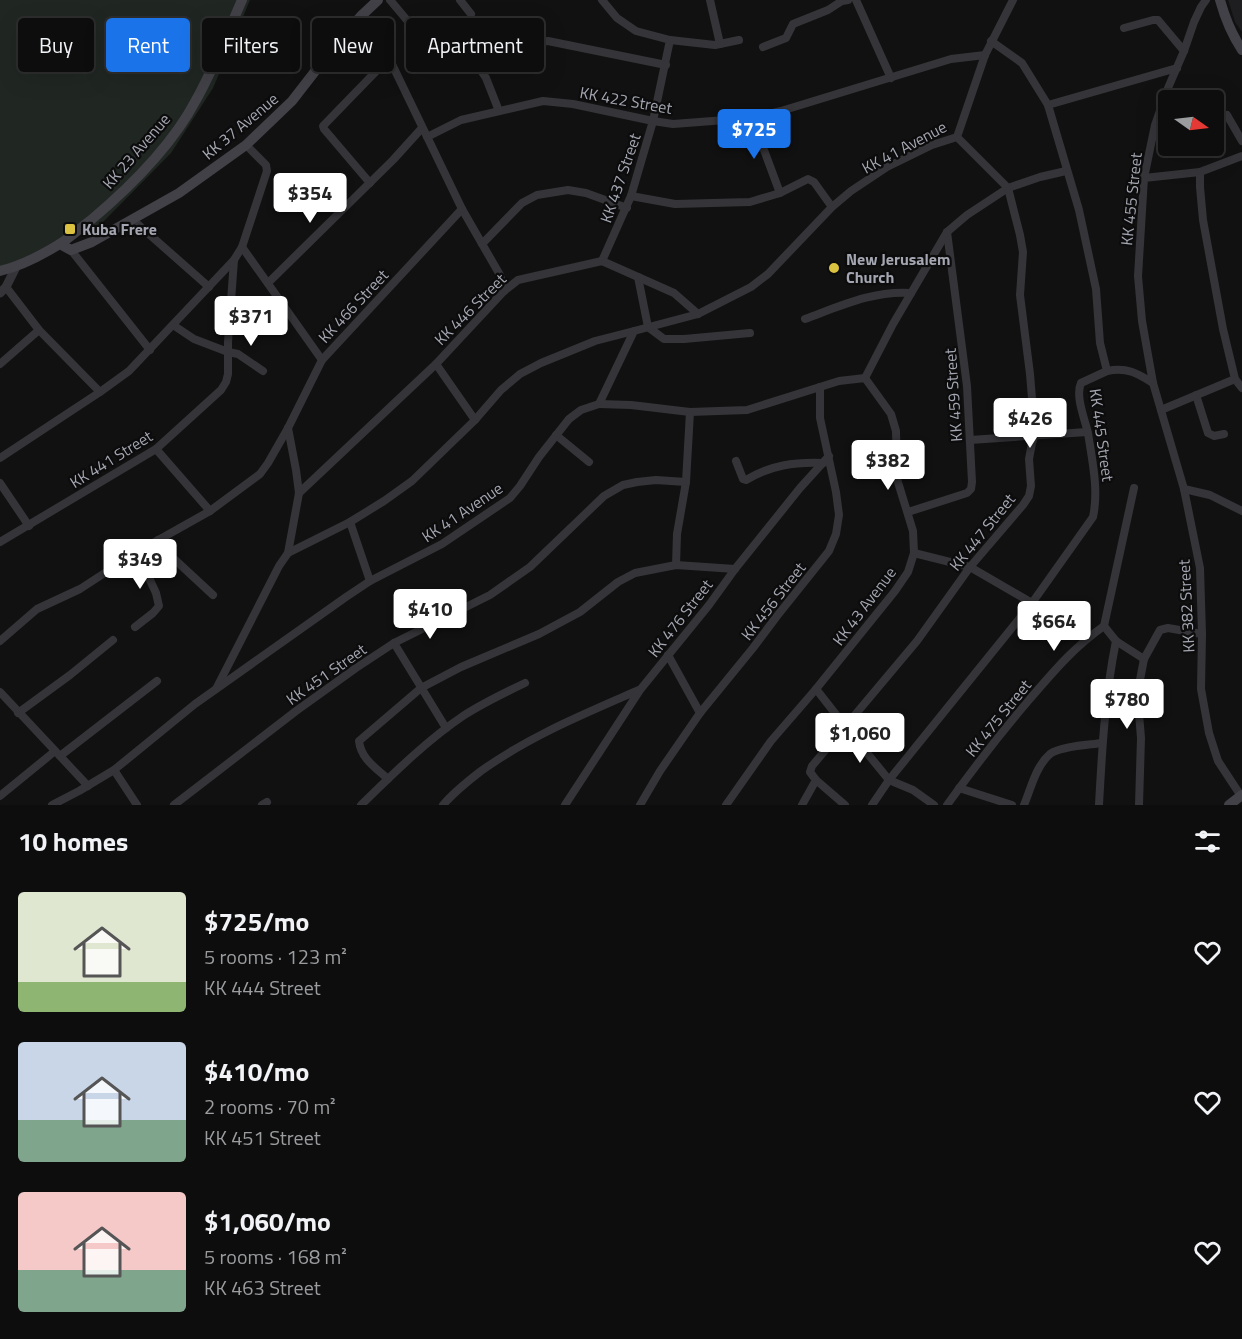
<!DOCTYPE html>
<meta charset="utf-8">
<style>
:root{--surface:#0d0d0e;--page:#161617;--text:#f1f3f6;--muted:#9a9c9e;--line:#2d2d2e;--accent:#1a73e8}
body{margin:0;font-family:"Titillium Web",sans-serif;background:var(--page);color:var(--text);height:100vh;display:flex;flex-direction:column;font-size:22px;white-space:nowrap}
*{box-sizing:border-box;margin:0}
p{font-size:20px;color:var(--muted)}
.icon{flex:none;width:33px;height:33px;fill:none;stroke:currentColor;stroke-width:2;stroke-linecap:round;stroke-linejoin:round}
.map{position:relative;height:805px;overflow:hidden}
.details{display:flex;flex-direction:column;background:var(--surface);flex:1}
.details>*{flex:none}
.guide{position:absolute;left:18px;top:18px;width:600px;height:54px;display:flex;gap:12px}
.needle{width:39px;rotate:104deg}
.tools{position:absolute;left:1158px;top:90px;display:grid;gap:12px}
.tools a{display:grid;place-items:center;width:66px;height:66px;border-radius:6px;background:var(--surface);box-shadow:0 6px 24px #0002,0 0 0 2px var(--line);font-size:30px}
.price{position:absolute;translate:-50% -51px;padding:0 14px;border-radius:6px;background:#fff;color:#222;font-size:20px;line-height:39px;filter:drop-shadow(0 2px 3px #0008)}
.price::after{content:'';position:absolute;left:50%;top:36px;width:18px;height:14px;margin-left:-9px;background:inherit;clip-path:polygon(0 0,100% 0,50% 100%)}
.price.current{background:var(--accent);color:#fff}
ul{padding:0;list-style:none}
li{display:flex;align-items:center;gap:18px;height:150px;padding:0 18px}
li span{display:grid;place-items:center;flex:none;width:168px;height:120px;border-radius:6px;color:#555}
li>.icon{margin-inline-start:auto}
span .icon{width:72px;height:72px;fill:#fffc;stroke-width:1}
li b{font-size:26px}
h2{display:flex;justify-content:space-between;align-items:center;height:72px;padding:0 18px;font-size:26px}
.chip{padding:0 21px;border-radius:6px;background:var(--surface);box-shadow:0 6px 24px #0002,0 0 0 2px var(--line);font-size:21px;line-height:54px}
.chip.current{background:var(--accent);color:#fff}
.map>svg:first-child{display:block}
.built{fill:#1e1d1f}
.green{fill:#202722}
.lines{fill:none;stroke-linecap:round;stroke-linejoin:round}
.minor{stroke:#353539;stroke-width:8}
.tertiary{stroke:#353539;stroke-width:9}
.secondary{stroke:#414147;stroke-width:10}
.poi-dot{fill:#dbc241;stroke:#0c0c0d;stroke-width:2}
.labels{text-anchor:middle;stroke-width:4.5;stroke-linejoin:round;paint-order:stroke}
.street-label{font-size:16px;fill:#a4a6b1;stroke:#0c0c0d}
.poi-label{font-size:16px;font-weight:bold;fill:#a4a6b1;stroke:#0c0c0d;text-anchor:start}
</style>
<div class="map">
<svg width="1242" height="805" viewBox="0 0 1242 805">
<rect width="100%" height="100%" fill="#111112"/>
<path class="built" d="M1228 0H1242V32L1235 22Z"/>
<path class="green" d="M0 0H250L213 88 171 153 101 224 17 265 0 269Z"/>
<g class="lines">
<g class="minor">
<path d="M390 0 411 25"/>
<path d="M460 0 471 14"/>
<path d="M602 0 617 18 636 31 670 40 653 121 631 196 602 261"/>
<path d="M710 0 720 44"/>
<path d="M856 0 891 78"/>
<path d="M1206 0 1201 7 1194 22 1184 51 1168 88 1155 125 1144 178 1138 276 1142 321 1153 383 1184 489 1200 568 1202 634 1201 689 1209 733 1218 761 1241 796"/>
<path d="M361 16 389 58 462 209 500 275 504 291"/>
<path d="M1124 28 1153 20H1158L1184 51"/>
<path d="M670 40 715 45 739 40"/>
<path d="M763 47 786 38 793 24 828 10 842 1 848 0"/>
<path d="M1048 105 1177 68"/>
<path d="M499 111 486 78 478 66 489 60 533 42 548 41 666 65"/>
<path d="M1227 115 1242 141"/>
<path d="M752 118 780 193"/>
<path d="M427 137 461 120 543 101 573 104 653 121 673 124 752 118 781 111 951 59 985 55"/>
<path d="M1242 156 1200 172V187L1203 220 1223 329 1235 379 1242 388"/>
<path d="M1144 178 1200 172"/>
<path d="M370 183 324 129 323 126 389 58"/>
<path d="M631 196 675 204 750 202 780 193 808 179 814 182 832 207"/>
<path d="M133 220 209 287"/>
<path d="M482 244 522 203 537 195 568 190 586 193 627 208"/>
<path d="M242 247 322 360"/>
<path d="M71 250 150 350"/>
<path d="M638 277 648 327 664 339H684L750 333"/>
<path d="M268 283 393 160 422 128"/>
<path d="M6 287 39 330 100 392"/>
<path d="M805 319C838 307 874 290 911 293"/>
<path d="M173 325 194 339 228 352 238 354 263 371"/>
<path d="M0 364 39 330"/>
<path d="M436 364 475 420"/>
<path d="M1107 371C1127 367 1137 373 1153 383"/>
<path d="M865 378 893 324 947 232 967 215 1008 188 1040 177 1066 171"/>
<path d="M1196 395 1208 433 1214 436 1224 434"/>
<path d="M599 404 631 405 690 412 747 410 839 381 865 378 891 414 896 431 897 479 913 531 914 553 908 572 895 591 816 689 771 741 726 805"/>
<path d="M1161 410 1235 379"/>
<path d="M556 435 589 462"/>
<path d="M970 440 1087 432"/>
<path d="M156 449 210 511"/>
<path d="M0 458 100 392 129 371 234 260"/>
<path d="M736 461 743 479 746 480C771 465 794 462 823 463"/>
<path d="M0 483 29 526"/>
<path d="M1184 489 1210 495 1242 511"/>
<path d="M299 493 436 364 504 291 518 280 602 261 674 293 698 314"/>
<path d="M908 512 967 493 971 489 972 482 967 386 947 232"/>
<path d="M350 522 370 581"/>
<path d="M158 540 172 557 213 595"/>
<path d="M0 542 156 449 221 390 226 382 228 374V342L234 260 242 247 267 171 266 165 246 145"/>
<path d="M288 553 350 522 384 501 412 481 475 420 501 390 520 374 541 363 595 341 634 331"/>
<path d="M914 553 970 567 1032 603 1086 638"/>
<path d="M676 565 677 534 686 482 690 412"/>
<path d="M1104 626 1116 641 1144 659 1160 630 1168 628 1202 634"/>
<path d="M135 627 153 613 159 606 156 593 137 552"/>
<path d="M0 641 37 609 80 589 137 552 210 511 260 474 268 463 288 428 322 360 462 209"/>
<path d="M394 643 446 728"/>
<path d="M668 655 700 713"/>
<path d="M216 689 279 566 288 553 299 493 296 470 288 428"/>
<path d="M816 689 845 726 889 780 913 790 934 805"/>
<path d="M0 692 88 786"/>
<path d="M18 713 70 675 113 640"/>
<path d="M60 756 157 681"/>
<path d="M114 770 137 805"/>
<path d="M388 779C376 768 361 759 359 741L421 688 461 667 539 634 580 612 618 582 635 573 676 565 735 569"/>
<path d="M816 780 845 805"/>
<path d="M959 788 1012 805"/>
<path d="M0 796 55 751"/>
<path d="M52 805 79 791 114 770 195 704 346 597 370 581 442 544 510 498 520 486 539 457 569 419 581 410 599 404 634 331 698 314 751 287 768 274 832 207 851 191 887 167 932 145 957 137 985 55 1013 0"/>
<path d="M174 805 296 711 356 668 394 643 490 595 530 567 604 496 623 485 637 482 656 480 686 482"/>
<path d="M262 805 267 802"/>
<path d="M361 805C393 774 426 741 463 716 483 703 504 693 525 683"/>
<path d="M443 805C454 792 468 781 481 771 530 736 584 714 639 690"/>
<path d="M565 805 640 690 709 605 735 569 800 488 829 456"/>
<path d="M640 805 660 771 700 713 753 648 777 616 829 551 836 534 839 515 836 492 820 418V387"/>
<path d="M802 805 816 780 810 772 812 766 917 641 970 567 1023 505 1029 496 1031 486 1029 459 1032 443 1035 435 1030 374 1020 295 1023 252 1020 235 1008 188 957 137"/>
<path d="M872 805 889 780 1032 603 1093 517C1099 490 1092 460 1088 433 1085 420 1075 396 1081 383L1107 371 1100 343 1096 289 1079 210 1048 105 1022 63 991 41"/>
<path d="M947 805C973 769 1000 734 1029 700 1053 672 1074 647 1104 626L1134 488"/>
<path d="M1024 805C1031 788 1036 766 1050 754 1061 746 1089 745 1102 743"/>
<path d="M1099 805C1102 750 1105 695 1116 641"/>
<path d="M1139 805 1141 738 1138 701 1139 685 1144 659"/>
</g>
<path class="tertiary" d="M0 293 6 287 16 267"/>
<g class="secondary">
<path d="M1220 0C1225 18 1232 35 1242 50"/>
<path d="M60 244 71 250 92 242 179 193 246 145 292 101 337 43 361 16 378 0"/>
<path d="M0 271C21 266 40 256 58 245 70 238 80 228 91 220 129 188 173 144 196 100 214 68 227 34 242 0"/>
<path d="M1229 805 1242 795"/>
</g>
</g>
<g class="poi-dot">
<rect x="64" y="223" width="12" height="12" rx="3"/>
<circle cx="834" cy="268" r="6"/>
</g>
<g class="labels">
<g class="street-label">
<text transform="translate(626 100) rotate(10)" y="6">KK 422 Street</text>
<text transform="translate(240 126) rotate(-40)" y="6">KK 37 Avenue</text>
<text transform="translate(904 147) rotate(-28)" y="6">KK 41 Avenue</text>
<text transform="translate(136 151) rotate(-49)" y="6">KK 23 Avenue</text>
<text transform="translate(620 178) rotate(-71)" y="6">KK 437 Street</text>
<text transform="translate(1131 199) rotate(-84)" y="6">KK 455 Street</text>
<text transform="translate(353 306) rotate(-47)" y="6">KK 466 Street</text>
<text transform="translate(470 309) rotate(-45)" y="6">KK 446 Street</text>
<text transform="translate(953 395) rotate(-94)" y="6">KK 459 Street</text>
<text transform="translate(1102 435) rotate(82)" y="6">KK 445 Street</text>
<text transform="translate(111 459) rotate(-32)" y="6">KK 441 Street</text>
<text transform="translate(462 512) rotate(-34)" y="6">KK 41 Avenue</text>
<text transform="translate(982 532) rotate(-51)" y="6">KK 447 Street</text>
<text transform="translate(773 601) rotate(-52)" y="6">KK 456 Street</text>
<text transform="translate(864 606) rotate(-53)" y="6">KK 43 Avenue</text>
<text transform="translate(1186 606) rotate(-93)" y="6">KK 382 Street</text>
<text transform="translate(680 618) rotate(-52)" y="6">KK 476 Street</text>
<text transform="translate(326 674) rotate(-35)" y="6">KK 451 Street</text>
<text transform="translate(998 718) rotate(-51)" y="6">KK 475 Street</text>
</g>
<g class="poi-label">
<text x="82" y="235">Kuba Frere</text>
<text x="846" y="265">New Jerusalem<tspan x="846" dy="18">Church</tspan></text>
</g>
</g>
</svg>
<div class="tools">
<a><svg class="needle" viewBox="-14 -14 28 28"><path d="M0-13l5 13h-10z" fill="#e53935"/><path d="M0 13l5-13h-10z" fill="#9a9c9e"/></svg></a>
</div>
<b class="price current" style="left:754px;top:160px">$725</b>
<b class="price" style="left:310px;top:224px">$354</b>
<b class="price" style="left:251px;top:347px">$371</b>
<b class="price" style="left:1030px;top:449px">$426</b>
<b class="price" style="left:888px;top:491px">$382</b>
<b class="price" style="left:140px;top:590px">$349</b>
<b class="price" style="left:430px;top:640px">$410</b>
<b class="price" style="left:1054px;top:652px">$664</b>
<b class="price" style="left:1127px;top:730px">$780</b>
<b class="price" style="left:860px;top:764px">$1,060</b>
<div class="guide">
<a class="chip">Buy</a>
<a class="chip current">Rent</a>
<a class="chip">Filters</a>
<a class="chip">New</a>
<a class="chip">Apartment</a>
</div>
</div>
<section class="details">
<h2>10 homes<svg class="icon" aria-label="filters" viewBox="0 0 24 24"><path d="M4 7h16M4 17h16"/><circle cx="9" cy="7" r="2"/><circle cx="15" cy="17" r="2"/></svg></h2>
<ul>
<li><span style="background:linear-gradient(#dfe7d0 75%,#8fb573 0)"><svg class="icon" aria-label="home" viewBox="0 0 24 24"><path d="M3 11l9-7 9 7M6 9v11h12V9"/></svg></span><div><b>$725/mo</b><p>5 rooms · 123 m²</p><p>KK 444 Street</p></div><svg class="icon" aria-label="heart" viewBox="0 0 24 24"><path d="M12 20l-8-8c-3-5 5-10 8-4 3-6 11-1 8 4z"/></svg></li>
<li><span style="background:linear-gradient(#c9d6e8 65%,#7fa58c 0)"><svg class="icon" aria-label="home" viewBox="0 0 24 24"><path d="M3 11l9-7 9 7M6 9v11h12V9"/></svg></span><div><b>$410/mo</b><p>2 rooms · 70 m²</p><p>KK 451 Street</p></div><svg class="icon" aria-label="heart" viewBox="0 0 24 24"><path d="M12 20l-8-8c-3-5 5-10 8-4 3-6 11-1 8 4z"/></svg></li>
<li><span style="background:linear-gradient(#f6c9c9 65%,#7fa58c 0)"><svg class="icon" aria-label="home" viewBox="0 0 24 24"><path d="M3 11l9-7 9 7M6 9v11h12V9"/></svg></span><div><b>$1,060/mo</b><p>5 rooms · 168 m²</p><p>KK 463 Street</p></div><svg class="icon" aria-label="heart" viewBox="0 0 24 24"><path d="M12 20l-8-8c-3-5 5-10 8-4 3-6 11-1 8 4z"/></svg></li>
</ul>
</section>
